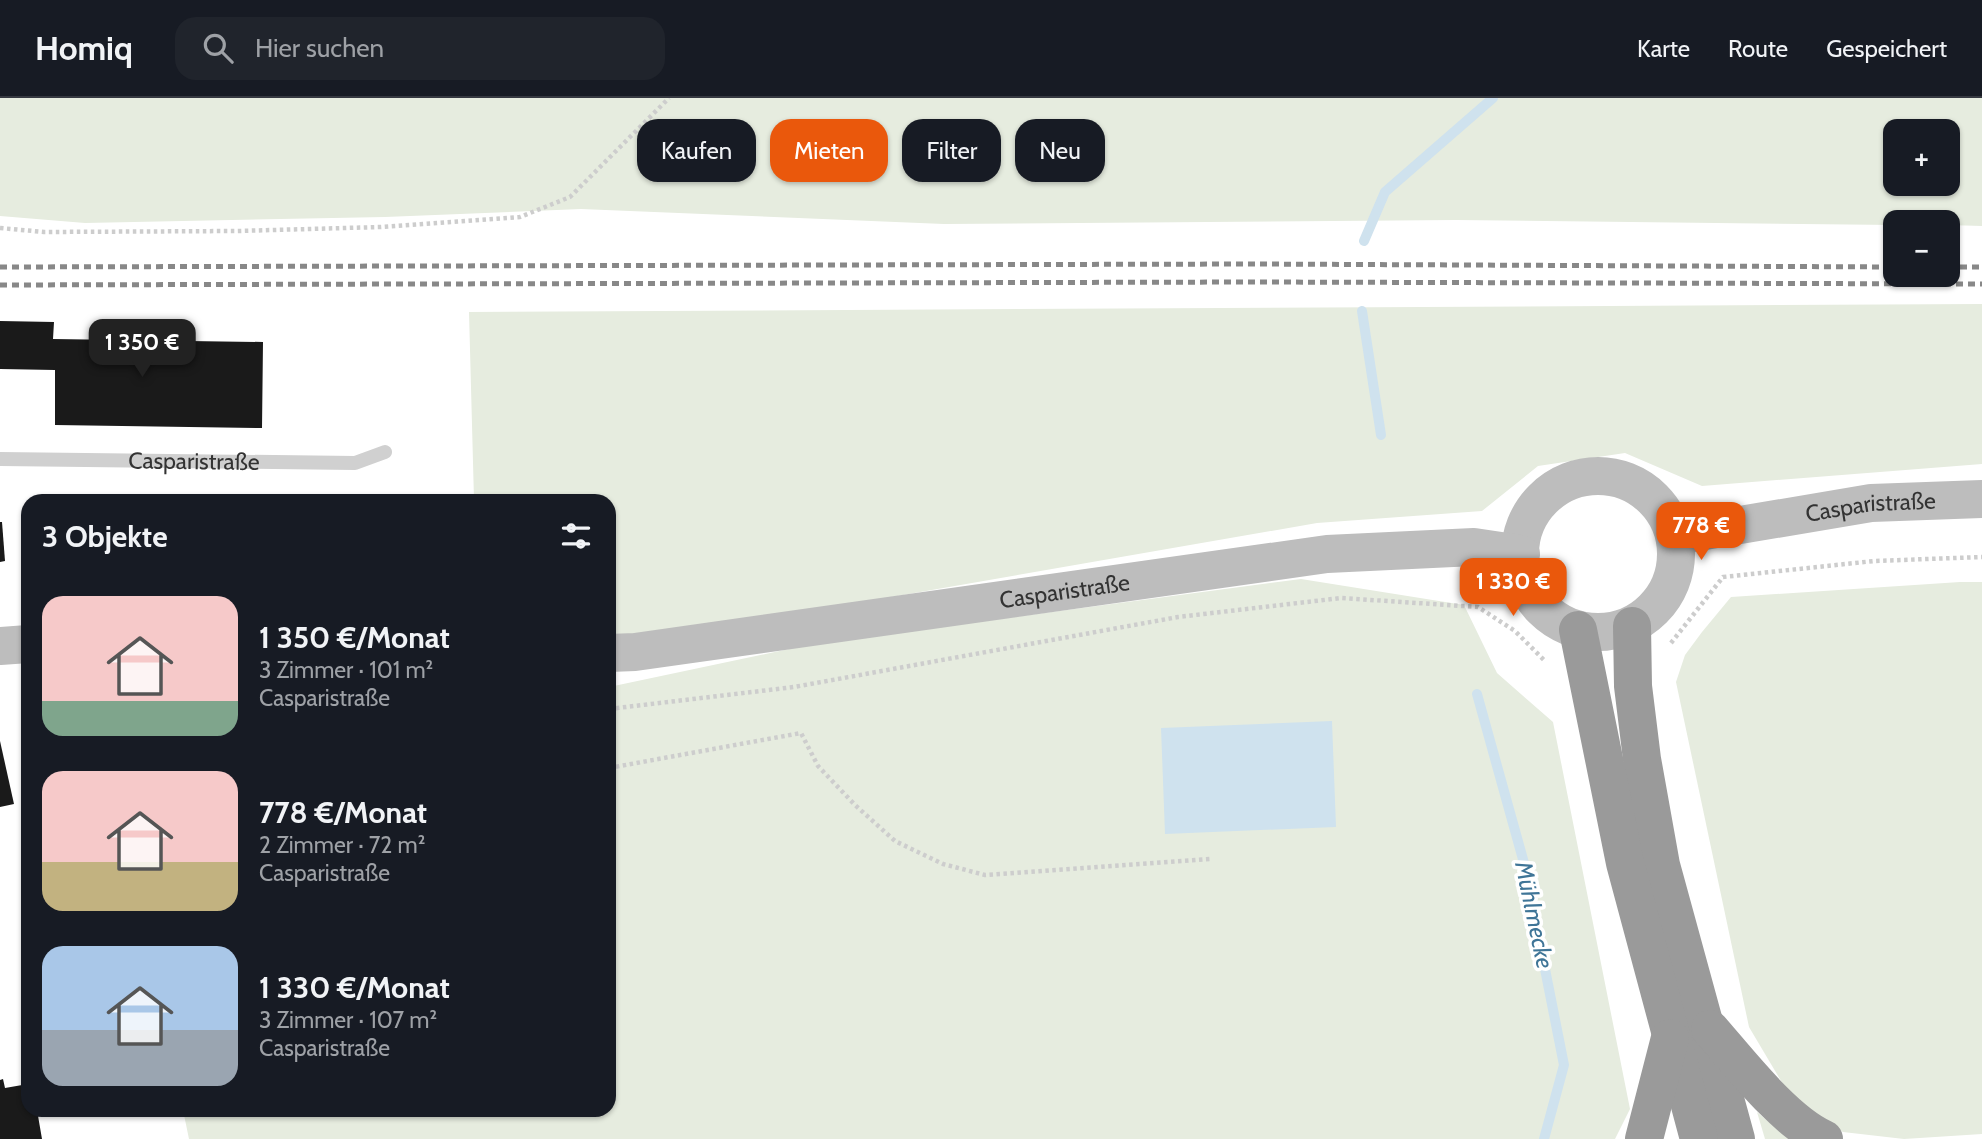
<!DOCTYPE html>
<html lang="de">
<meta charset="utf-8">
<style>
:root{--surface:#171b24;--page:#20242c;--text:#f1f3f6;--muted:#9ea1a6;--line:#363941;--accent:#ea580c}
body{margin:0;font-family:Cabin,sans-serif;background:var(--page);color:var(--text);height:100vh;display:flex;flex-direction:column;font-size:26px;white-space:nowrap}
*{box-sizing:border-box;margin:0}
p{font-size:23px;color:var(--muted)}
.icon{flex:none;width:38px;height:38px;fill:none;stroke:currentColor;stroke-width:2;stroke-linecap:round;stroke-linejoin:round}
.map{position:relative;flex:1;overflow:hidden}
.details{position:absolute;left:21px;top:396px;width:595px;height:623px;display:flex;flex-direction:column;background:var(--surface);border-radius:21px;box-shadow:0 2px 5px #0004}
.details>*{flex:none}
.guide{position:absolute;left:637px;top:21px;width:665px;height:63px;display:flex;gap:14px}
.controls{position:absolute;left:1883px;top:21px;display:grid;gap:14px}
.controls a{display:grid;place-items:center;width:77px;height:77px;border-radius:14px;background:var(--surface);box-shadow:0 2px 5px #0004;font-size:35px}
.price{position:absolute;translate:-50% -60px;padding:0 16px;border-radius:14px;background:var(--accent);color:#fff;font-size:23px;line-height:46px;filter:drop-shadow(0 2px 4px #0008)}
.price::after{content:'';position:absolute;left:50%;top:42px;width:21px;height:16px;margin-left:-10px;background:inherit;clip-path:polygon(0 0,100% 0,50% 100%)}
.price.current{background:#222;color:#fff}
ul{padding:0;list-style:none}
li{display:flex;align-items:center;gap:21px;height:175px;padding:0 21px}
li span{display:grid;place-items:center;flex:none;width:196px;height:140px;border-radius:21px;color:#555}
li>.icon{margin-inline-start:auto}
span .icon{width:84px;height:84px;fill:#fffc;stroke-width:1}
li b{font-size:30px}
h2{display:flex;justify-content:space-between;align-items:center;height:84px;padding:0 21px;font-size:30px}
.chip{padding:0 24px;border-radius:21px;background:var(--surface);box-shadow:0 2px 5px #0004;font-size:24px;line-height:63px}
.chip.current{background:var(--accent);color:#fff}
header{display:flex;align-items:center;gap:42px;box-sizing:border-box;height:98px;padding:0 35px;background:var(--surface);border-bottom:2px solid var(--line)}
header strong{font-size:33px}
nav{display:flex;gap:38px;margin-inline-start:auto;font-size:24px}
.search{width:490px;height:63px;background:var(--page);display:flex;align-items:center;gap:18px;box-sizing:border-box;padding:0 24px;border-radius:21px;color:var(--muted);font-size:26px}
.map>svg:first-child{display:block}
.green{fill:#e6ecdf;fill-rule:evenodd}
.water{fill:#cfe2ee}
.lines{fill:none;stroke-linecap:round;stroke-linejoin:round}
.stream{stroke:#cfe2ee;stroke-width:10}
.building{fill:#1a1a1a}
.path{stroke:#cdcdcd;stroke-width:4.5;stroke-dasharray:3.5 3.5;stroke-linecap:butt}
.lane{stroke:#d0d0d0;stroke-width:14}
.secondary{stroke:#bdbdbd;stroke-width:38}
.highway{stroke:#9a9a9a;stroke-width:38}
.rail{stroke:#888;stroke-width:5;stroke-dasharray:7 5;stroke-linecap:butt}
.labels{text-anchor:middle;stroke-width:7;stroke-linejoin:round;paint-order:stroke}
.street-label{font-size:23px;fill:#333;stroke:#fff}
.water-label{font-size:24px;font-style:italic;fill:#3f7597;stroke:#fff}
</style>
<header>
<strong>Homiq</strong>
<div class="search"><svg class="icon" aria-label="search" viewBox="0 0 24 24"><circle cx="10" cy="10" r="6"/><path d="M15 15l6 6"/></svg>Hier suchen</div>
<nav><a>Karte</a><a>Route</a><a>Gespeichert</a></nav>
</header>
<div class="map">
<svg width="1982" height="1041" viewBox="0 0 1982 1041">
<rect width="100%" height="100%" fill="#fff"/>
<g class="green">
<path d="M0 0H1982V128L1948 127V124H1895V127L1456 122 944 126 581 111 385 119 85 125 0 118ZM1895 33H1948V86H1895Z"/>
<path d="M1982 206V366L1702 388 1625 355 1538 368 1482 413 1317 425 880 501 609 542V402H474L469 214Z"/>
<path d="M1301 481 1464 507 1497 575 1553 624 1630 1011 1615 1041H189L183 1012H609V589L817 545Z"/>
<path d="M1960 484H1982V1036L1904 1041 1843 1034 1790 998 1749 929 1676 584 1685 557 1702 534 1731 499Z"/>
<path d="M1757 1014 1789 1041H1765Z"/>
</g>
<path class="water" d="M1332 623 1336 729 1165 736 1161 630Z"/>
<g class="lines">
<g class="stream">
<path d="M1364 143 1385 94 1493 0"/>
<path d="M1362 213 1381 337"/>
<path d="M1477 596 1524 765 1564 967 1544 1041"/>
</g>
</g>
<g class="building">
<path d="M0 223 54 224 53 241 263 244 262 330 55 327V272L0 271Z"/>
<rect x="298" y="396" width="17" height="6"/>
<path d="M0 424H2L5 463 0 464Z"/>
<path d="M0 643 14 706 0 709Z"/>
<path d="M3 981 5 990 28 986V1012H37L42 1041H0V982Z"/>
</g>
<g class="lines">
<g class="path">
<path d="M0 130 44 134 237 133 381 129 520 119 570 99 669 0"/>
<path d="M1671 545 1723 479 1874 463 1982 459"/>
<path d="M609 611 794 589 1178 519 1341 500 1478 509 1515 533 1545 563"/>
<path d="M609 670 801 635 818 668 855 707 895 743 943 766 985 777 1211 761"/>
</g>
<path class="lane" id="s1" d="M0 361 355 365 385 354"/>
<g class="secondary">
<circle cx="1598" cy="456" r="78"/>
<path id="s2" d="M1675 438 1871 405 1982 401"/>
<path d="M0 548 28 546"/>
<path id="s3" d="M609 555 635 554 1327 456 1474 449 1521 456"/>
</g>
<g class="highway">
<path d="M1632 528 1633 588 1642 661 1661 767 1736 1041"/>
<path d="M1578 532 1625 765 1699 1041"/>
<path d="M1710 931C1739 964 1784 1023 1824 1041"/>
<path d="M1644 1041 1670 940"/>
</g>
<g class="rail">
<path d="M0 169 1253 166 1895 169"/>
<path d="M1948 169H1982"/>
<path d="M0 187 1253 184 1982 186"/>
</g>
</g>
<g class="labels">
<g class="street-label">
<text dy="8" stroke="none"><textPath href="#s1" startOffset="194">Casparistraße</textPath></text>
<text dy="8" stroke="none"><textPath href="#s2" startOffset="198">Casparistraße</textPath></text>
<text dy="8" stroke="none"><textPath href="#s3" startOffset="460">Casparistraße</textPath></text>
</g>
<g class="water-label">
<text transform="translate(1534 817) rotate(78)" y="8">Mühlmecke</text>
</g>
</g>
</svg>
<div class="controls">
<a>+</a>
<a>−</a>
</div>
<b class="price current" style="left:142px;top:281px">1 350 €</b>
<b class="price" style="left:1701px;top:464px">778 €</b>
<b class="price" style="left:1513px;top:520px">1 330 €</b>
<div class="guide">
<a class="chip">Kaufen</a>
<a class="chip current">Mieten</a>
<a class="chip">Filter</a>
<a class="chip">Neu</a>
</div>
<section class="details">
<h2>3 Objekte<svg class="icon" aria-label="filters" viewBox="0 0 24 24"><path d="M4 7h16M4 17h16"/><circle cx="9" cy="7" r="2"/><circle cx="15" cy="17" r="2"/></svg></h2>
<ul>
<li><span style="background:linear-gradient(#f6c9c9 75%,#7fa58c 0)"><svg class="icon" aria-label="home" viewBox="0 0 24 24"><path d="M3 11l9-7 9 7M6 9v11h12V9"/></svg></span><div><b>1 350 €/Monat</b><p>3 Zimmer · 101 m²</p><p>Casparistraße</p></div></li>
<li><span style="background:linear-gradient(#f6c9c9 65%,#c2b280 0)"><svg class="icon" aria-label="home" viewBox="0 0 24 24"><path d="M3 11l9-7 9 7M6 9v11h12V9"/></svg></span><div><b>778 €/Monat</b><p>2 Zimmer · 72 m²</p><p>Casparistraße</p></div></li>
<li><span style="background:linear-gradient(#a9c7e8 60%,#9aa5b1 0)"><svg class="icon" aria-label="home" viewBox="0 0 24 24"><path d="M3 11l9-7 9 7M6 9v11h12V9"/></svg></span><div><b>1 330 €/Monat</b><p>3 Zimmer · 107 m²</p><p>Casparistraße</p></div></li>
</ul>
</section>
</div>
